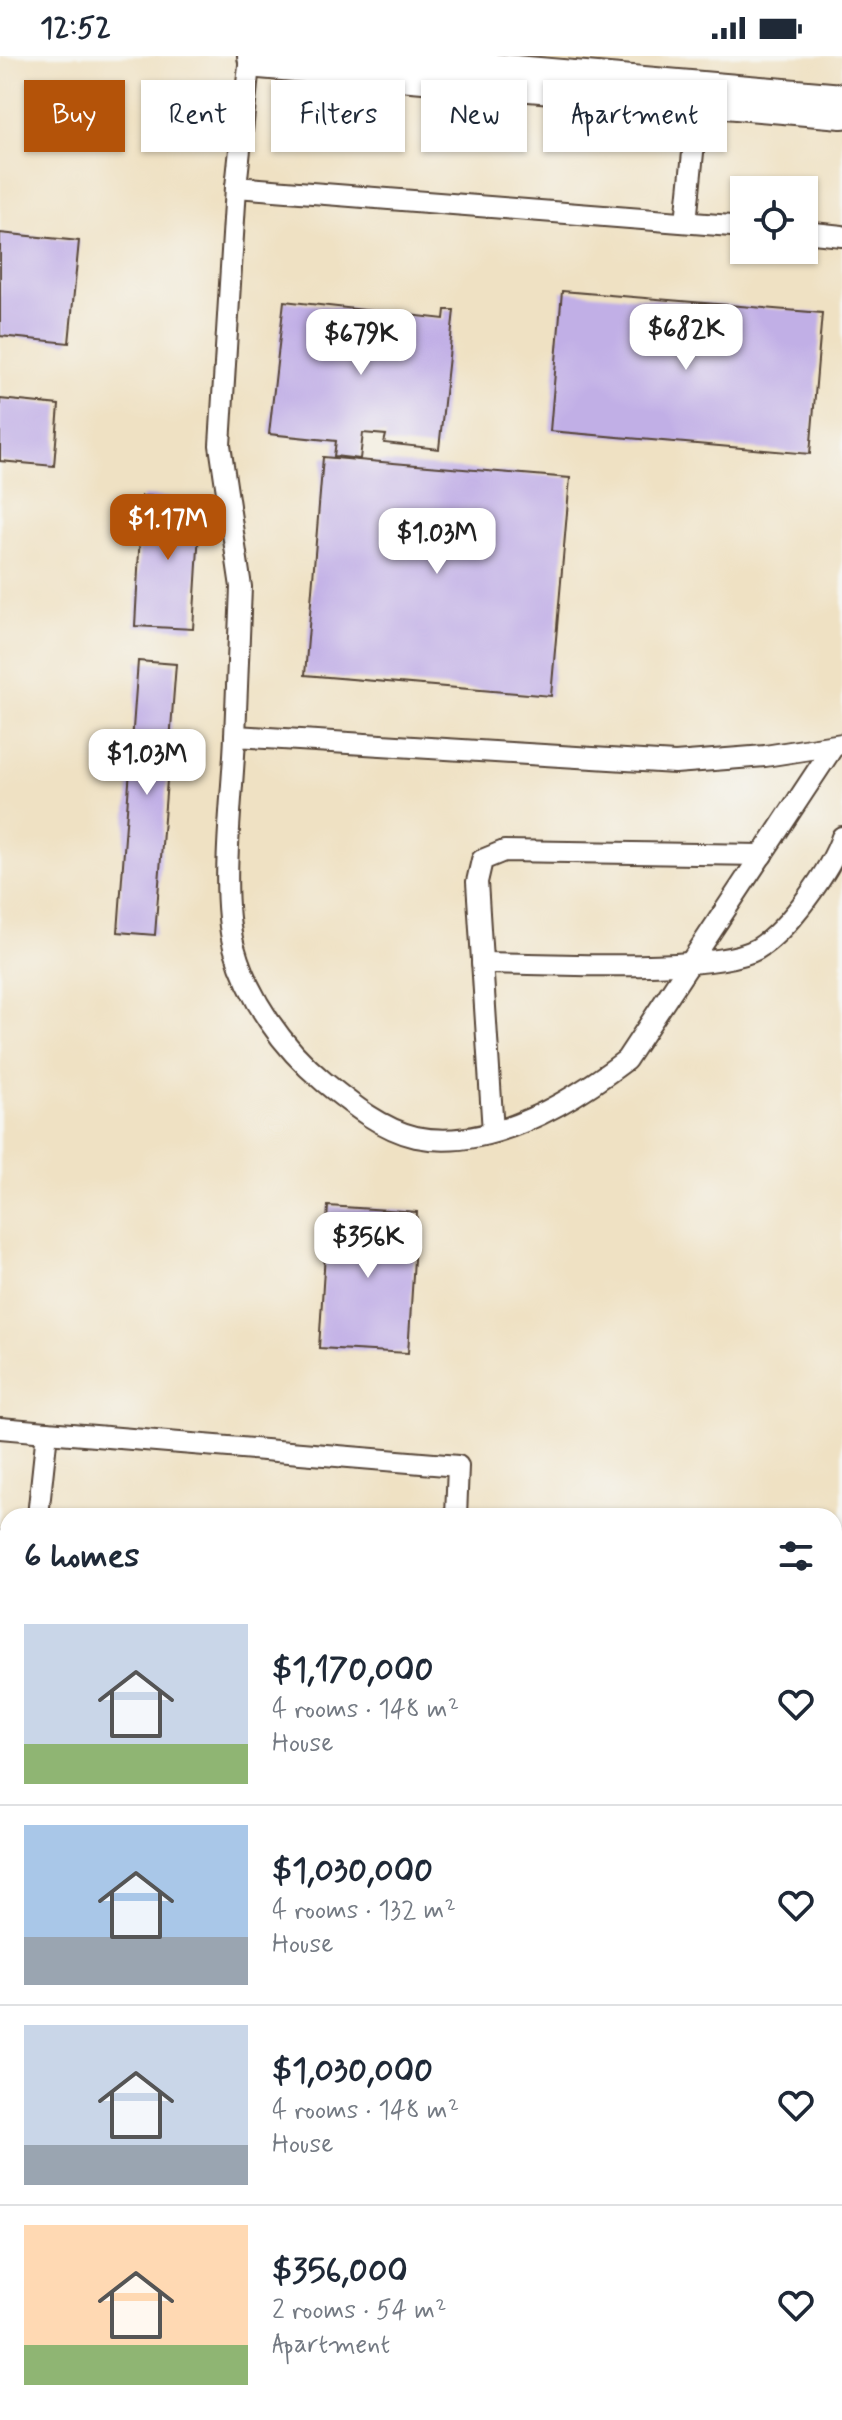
<!DOCTYPE html>
<meta charset="utf-8">
<style>
:root{--surface:#fff;--page:#f2f2f3;--text:#1f2937;--muted:#747a83;--line:#e0e1e3;--accent:#b45309}
body{margin:0;font-family:Mynerve,sans-serif;background:var(--page);color:var(--text);height:100vh;display:flex;flex-direction:column;font-size:30px;white-space:nowrap}
*{box-sizing:border-box;margin:0}
p{font-size:26px;color:var(--muted)}
.icon{flex:none;width:44px;height:44px;fill:none;stroke:currentColor;stroke-width:2;stroke-linecap:round;stroke-linejoin:round}
.map{position:relative;flex:1;overflow:hidden}
.panel{position:absolute;left:0px;top:1452px;width:842px;height:912px;display:flex;flex-direction:column;background:var(--surface);border-radius:24px 24px 0 0;box-shadow:0 2px 6px #0004}
.panel>*{flex:none}
.guide{position:absolute;left:24px;top:24px;width:794px;height:72px;display:flex;gap:16px}
.fabs{position:absolute;left:730px;top:120px;display:grid;gap:16px}
.fabs a{display:grid;place-items:center;width:88px;height:88px;border-radius:0px;background:var(--surface);box-shadow:0 2px 6px #0004;font-size:40px}
.price{position:absolute;translate:-50% -68px;padding:0 18px;border-radius:16px;background:#fff;color:#222;font-size:26px;line-height:52px;filter:drop-shadow(0 2px 4px #0008)}
.price::after{content:'';position:absolute;left:50%;top:48px;width:24px;height:18px;margin-left:-12px;background:inherit;clip-path:polygon(0 0,100% 0,50% 100%)}
.price.selected{background:var(--accent);color:#fff}
ul{padding:0;list-style:none}
li{display:flex;align-items:center;gap:24px;height:200px;padding:0 24px}
li+li{border-top:2px solid var(--line)}
li span{display:grid;place-items:center;flex:none;width:224px;height:160px;border-radius:0px;color:#555}
li>.icon{margin-inline-start:auto}
span .icon{width:96px;height:96px;fill:#fffc;stroke-width:1}
li b{font-size:34px}
h2{display:flex;justify-content:space-between;align-items:center;height:96px;padding:0 24px;font-size:34px}
.pill{padding:0 28px;border-radius:0px;background:var(--surface);box-shadow:0 2px 6px #0004;font-size:28px;line-height:72px}
.pill.selected{background:var(--accent);color:#fff}
.status{display:flex;justify-content:space-between;align-items:center;height:56px;padding:0 40px;background:var(--surface);direction:ltr}
.status svg{height:22px;fill:currentColor}
.map>svg:first-child{display:block}
.building{fill:#c1afe6}
.lines{fill:none;stroke-linecap:round;stroke-linejoin:round}
.service-casing{stroke:#564537;stroke-width:24}
.tertiary-casing{stroke:#564537;stroke-width:48}
.service{stroke:#fff;stroke-width:20}
.tertiary{stroke:#fff;stroke-width:44}
</style>
<div class="status"><b>12:52</b><svg viewBox="0 0 49 12"><path d="M0 12V9h3v3zM5 12V6h3v6zM10 12V3h3v9zM15 12V0h3v12zM26 1h20v11H26zM47 4h2v5h-2z"/></svg></div>
<div class="map">
<svg width="842" height="2364" viewBox="0 0 842 2364">
<rect width="100%" height="100%" fill="#f6f6f2"/>
<filter id="ink" filterUnits="userSpaceOnUse"><feTurbulence type="fractalNoise" baseFrequency=".0125" numOctaves="2"/><feDisplacementMap in="SourceGraphic" scale="16" xChannelSelector="R" yChannelSelector="G"/><feConvolveMatrix kernelMatrix="1 2 1 2 8 2 1 2 1" color-interpolation-filters="sRGB"/></filter>
<filter id="wash" filterUnits="userSpaceOnUse"><feTurbulence type="fractalNoise" baseFrequency=".006" numOctaves="4" result="noise"/><feDisplacementMap in="SourceGraphic" scale="32" xChannelSelector="R" yChannelSelector="G"/><feGaussianBlur stdDeviation="1.8" result="paint"/><feColorMatrix in="noise" values="0 0 0 0 0 0 0 0 0 0 0 0 0 0 0 0 0 1.4 0 .05"/><feComposite in="paint" operator="in"/></filter>
<g filter="url(#wash)">
<rect width="100%" height="100%" fill="#efe1c3"/>
<g id="blocks">
<g class="building">
<path d="M0 177 79 185 69 287 0 280Z"/>
<path d="M562 235 822 257 810 398 550 375Z"/>
<path d="M284 245 444 263 445 254H454L439 393 384 387 386 379 363 377 360 403 334 400 336 385 269 378Z"/>
<path d="M0 343 59 349 54 410 0 405Z"/>
<path d="M323 401 570 422 551 640 305 619Z"/>
<path d="M142 440 201 443 193 573 135 570Z"/>
<path d="M138 605 176 608 155 879 118 876Z"/>
<path d="M328 1150 417 1156 408 1297 319 1292Z"/>
<path d="M834 2269 842 2270V2364H795V2356H834Z"/>
<path d="M340 2356H610L609 2364 474 2360V2364H339Z"/>
</g>
</g>
</g>
<g filter="url(#ink)">
<use href="#blocks" fill-opacity="0" stroke="#564537" stroke-width="2"/>
<g class="lines">
<g class="service-casing">
<g id="service">
<path d="M250 0 236 131 744 171"/>
<path d="M686 166 699 37"/>
<path d="M804 176 842 180"/>
<path d="M235 680 241 531 220 389 236 131"/>
<path d="M833 691 626 1004C571 1046 489 1096 416 1081 381 1073 350 1047 323 1025 283 992 248 942 234 891 219 834 233 740 235 680L675 707 765 700 842 688"/>
<path d="M482 907C541 907 713 918 757 893 787 875 831 814 842 781"/>
<path d="M493 1076 477 826 482 804 504 795 762 799"/>
<path d="M0 1372 47 1376 38 1460"/>
<path d="M47 1376 458 1410 456 1460"/>
<path d="M0 1487 8 1483"/>
<path d="M0 1554 8 1551"/>
<path d="M834 1760 842 1857"/>
<path d="M0 1817 4 1819 0 1863"/>
<path d="M834 1970 842 1885"/>
<path d="M0 2179 8 2180"/>
<path d="M308 2364 309 2356"/>
<path d="M638 2364 639 2356"/>
</g>
</g>
<g class="tertiary-casing">
<path id="tertiary" d="M260 0 842 50"/>
</g>
<use href="#service" class="service"/>
<use href="#tertiary" class="tertiary"/>
</g>
</g>
</svg>
<div class="fabs">
<a><svg class="icon" aria-label="locate" viewBox="0 0 24 24"><circle cx="12" cy="12" r="6"/><path d="M12 2v4M12 18v4M2 12h4M18 12h4"/></svg></a>
</div>
<b class="price" style="left:686px;top:316px">$682K</b>
<b class="price" style="left:361px;top:321px">$679K</b>
<b class="price selected" style="left:168px;top:506px">$1.17M</b>
<b class="price" style="left:437px;top:520px">$1.03M</b>
<b class="price" style="left:147px;top:741px">$1.03M</b>
<b class="price" style="left:368px;top:1224px">$356K</b>
<div class="guide">
<a class="pill selected">Buy</a>
<a class="pill">Rent</a>
<a class="pill">Filters</a>
<a class="pill">New</a>
<a class="pill">Apartment</a>
</div>
<section class="panel">
<h2>6 homes<svg class="icon" aria-label="filters" viewBox="0 0 24 24"><path d="M4 7h16M4 17h16"/><circle cx="9" cy="7" r="2"/><circle cx="15" cy="17" r="2"/></svg></h2>
<ul>
<li><span style="background:linear-gradient(#c9d6e8 75%,#8fb573 0)"><svg class="icon" aria-label="home" viewBox="0 0 24 24"><path d="M3 11l9-7 9 7M6 9v11h12V9"/></svg></span><div><b>$1,170,000</b><p>4 rooms · 148 m²</p><p>House</p></div><svg class="icon" aria-label="heart" viewBox="0 0 24 24"><path d="M12 20l-8-8c-3-5 5-10 8-4 3-6 11-1 8 4z"/></svg></li>
<li><span style="background:linear-gradient(#a9c7e8 70%,#9aa5b1 0)"><svg class="icon" aria-label="home" viewBox="0 0 24 24"><path d="M3 11l9-7 9 7M6 9v11h12V9"/></svg></span><div><b>$1,030,000</b><p>4 rooms · 132 m²</p><p>House</p></div><svg class="icon" aria-label="heart" viewBox="0 0 24 24"><path d="M12 20l-8-8c-3-5 5-10 8-4 3-6 11-1 8 4z"/></svg></li>
<li><span style="background:linear-gradient(#c9d6e8 75%,#9aa5b1 0)"><svg class="icon" aria-label="home" viewBox="0 0 24 24"><path d="M3 11l9-7 9 7M6 9v11h12V9"/></svg></span><div><b>$1,030,000</b><p>4 rooms · 148 m²</p><p>House</p></div><svg class="icon" aria-label="heart" viewBox="0 0 24 24"><path d="M12 20l-8-8c-3-5 5-10 8-4 3-6 11-1 8 4z"/></svg></li>
<li><span style="background:linear-gradient(#ffd9b3 75%,#8fb573 0)"><svg class="icon" aria-label="home" viewBox="0 0 24 24"><path d="M3 11l9-7 9 7M6 9v11h12V9"/></svg></span><div><b>$356,000</b><p>2 rooms · 54 m²</p><p>Apartment</p></div><svg class="icon" aria-label="heart" viewBox="0 0 24 24"><path d="M12 20l-8-8c-3-5 5-10 8-4 3-6 11-1 8 4z"/></svg></li>
</ul>
</section>
</div>
